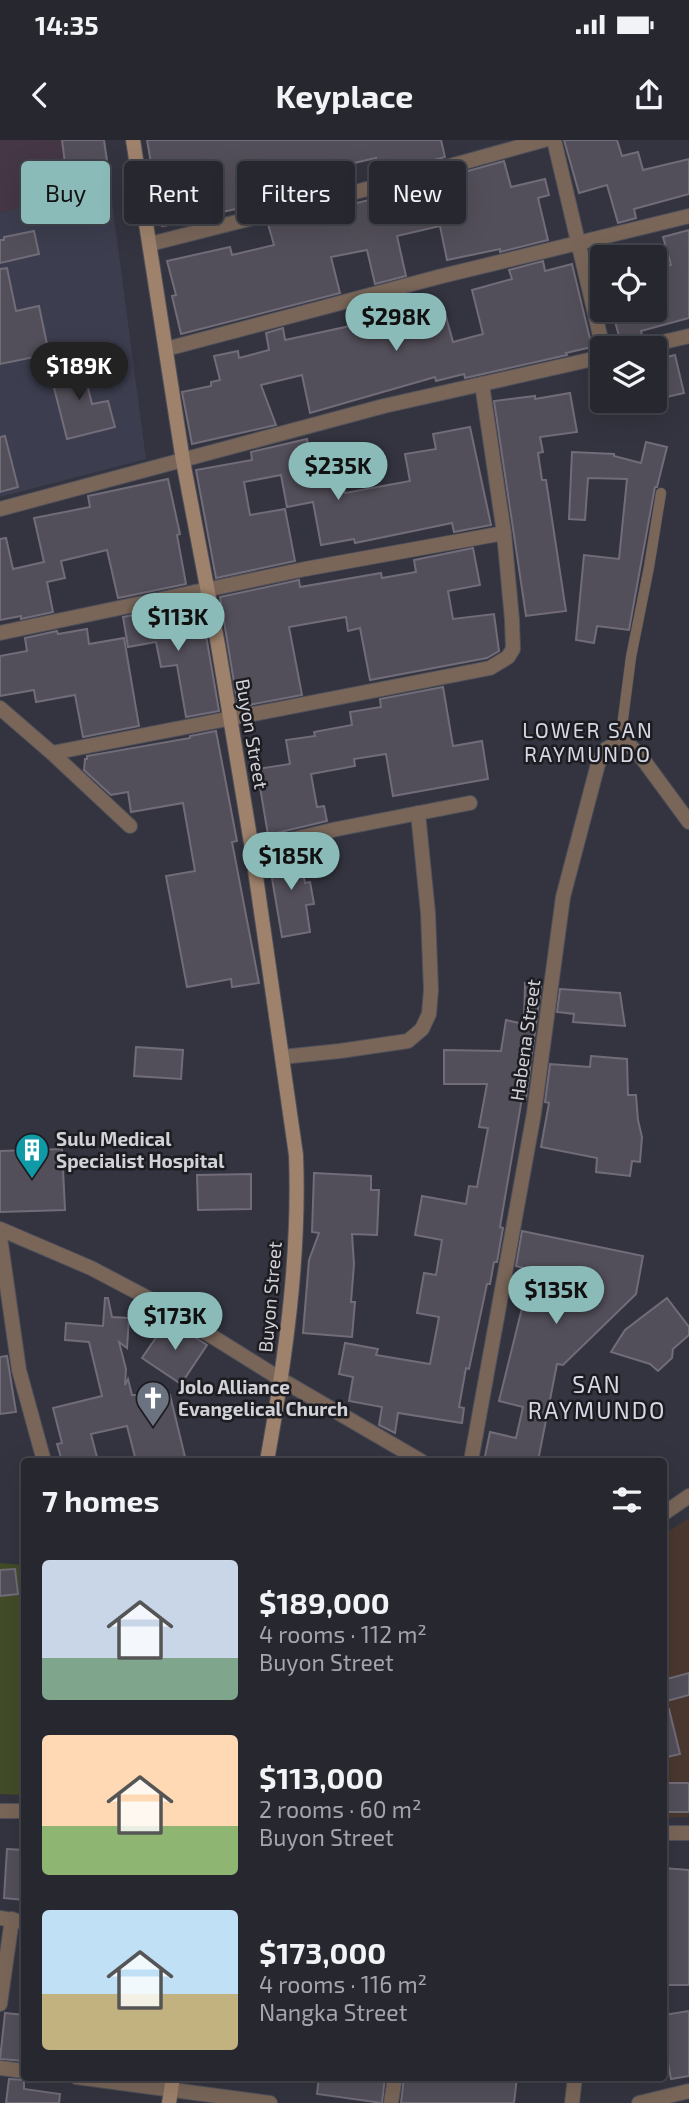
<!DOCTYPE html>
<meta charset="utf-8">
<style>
:root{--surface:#26272f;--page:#32333b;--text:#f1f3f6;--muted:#a4a5aa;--line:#42444b;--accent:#8bbbb9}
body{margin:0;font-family:"Exo 2",sans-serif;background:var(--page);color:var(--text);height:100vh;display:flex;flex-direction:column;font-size:26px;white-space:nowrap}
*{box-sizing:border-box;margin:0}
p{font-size:23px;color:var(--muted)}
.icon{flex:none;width:38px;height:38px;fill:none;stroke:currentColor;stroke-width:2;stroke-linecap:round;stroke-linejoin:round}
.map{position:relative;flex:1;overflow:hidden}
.side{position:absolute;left:21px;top:1318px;width:646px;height:623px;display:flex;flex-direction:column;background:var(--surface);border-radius:7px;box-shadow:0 7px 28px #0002,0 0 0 2px var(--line)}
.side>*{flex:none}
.top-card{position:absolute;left:21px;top:21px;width:648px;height:63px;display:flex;gap:14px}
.controls{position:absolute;left:590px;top:105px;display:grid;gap:14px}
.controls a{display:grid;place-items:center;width:77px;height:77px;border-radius:7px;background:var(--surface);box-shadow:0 7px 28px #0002,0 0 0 2px var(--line);font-size:35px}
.price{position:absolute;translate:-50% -60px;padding:0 16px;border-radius:24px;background:var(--accent);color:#111;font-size:23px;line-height:46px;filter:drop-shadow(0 2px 4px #0008)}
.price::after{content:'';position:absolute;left:50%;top:42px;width:21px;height:16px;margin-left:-10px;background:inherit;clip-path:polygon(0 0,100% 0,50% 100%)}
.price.selected{background:#222;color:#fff}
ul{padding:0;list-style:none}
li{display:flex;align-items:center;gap:21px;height:175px;padding:0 21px}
li span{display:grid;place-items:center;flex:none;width:196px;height:140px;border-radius:7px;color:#555}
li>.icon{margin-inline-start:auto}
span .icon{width:84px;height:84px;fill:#fffc;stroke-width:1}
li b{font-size:30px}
h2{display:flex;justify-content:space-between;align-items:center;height:84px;padding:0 21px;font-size:30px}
.chip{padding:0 24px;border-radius:7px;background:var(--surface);box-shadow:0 7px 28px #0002,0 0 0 2px var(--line);font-size:24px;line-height:63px}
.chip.selected{background:var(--accent);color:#111}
.status{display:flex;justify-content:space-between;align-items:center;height:49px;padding:0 35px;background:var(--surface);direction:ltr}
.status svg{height:19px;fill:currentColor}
header{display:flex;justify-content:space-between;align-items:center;height:91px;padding:0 21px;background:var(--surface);font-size:32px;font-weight:700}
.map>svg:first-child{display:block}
.commercial{fill:#453745}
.built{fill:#3c3d4e}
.education{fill:#4a3830}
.green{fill:#424c28}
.building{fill:#534f5a;stroke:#716c78;stroke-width:2}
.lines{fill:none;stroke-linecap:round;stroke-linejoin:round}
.service-casing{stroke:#4f505b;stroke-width:11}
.minor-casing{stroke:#4f505b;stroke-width:16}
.tertiary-casing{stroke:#4f505b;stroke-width:16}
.secondary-casing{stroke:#4f505b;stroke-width:16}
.service{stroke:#796659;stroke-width:10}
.minor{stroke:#796659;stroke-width:14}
.tertiary{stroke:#796659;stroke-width:14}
.secondary{stroke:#9e826c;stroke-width:14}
.labels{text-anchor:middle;stroke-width:5;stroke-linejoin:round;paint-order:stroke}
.street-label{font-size:19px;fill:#d1d1d8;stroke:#1c1c21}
.poi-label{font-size:19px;font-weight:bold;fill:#d1d1d8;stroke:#1c1c21;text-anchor:start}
.neighbourhood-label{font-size:21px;letter-spacing:2px;fill:#d7d8e6;stroke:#1c1c21}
.quarter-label{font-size:23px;letter-spacing:2px;fill:#d7d8e6;stroke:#1c1c21}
</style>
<div class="status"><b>14:35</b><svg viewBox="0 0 49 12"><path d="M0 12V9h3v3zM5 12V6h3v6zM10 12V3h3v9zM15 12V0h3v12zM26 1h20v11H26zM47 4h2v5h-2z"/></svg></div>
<header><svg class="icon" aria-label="back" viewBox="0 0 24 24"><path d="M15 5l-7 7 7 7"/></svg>Keyplace<svg class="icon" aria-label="share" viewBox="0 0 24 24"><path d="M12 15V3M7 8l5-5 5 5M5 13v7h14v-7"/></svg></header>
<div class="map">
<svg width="689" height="1963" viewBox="0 0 689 1963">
<rect width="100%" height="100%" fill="#33343f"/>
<path class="commercial" d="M0 0H103L110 46 0 73Z"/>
<path class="built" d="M110 46 146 319 0 357V73Z"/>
<path class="education" d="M689 1378V1677L663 1678V1395Z"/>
<path class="green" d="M0 1423 24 1425V1655L0 1654Z"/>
<g class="building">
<path d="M62 0H104L110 42 68 47Z"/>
<path d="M147 0H441L445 17 380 35 376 18 341 26 346 44 263 65 262 63 214 74 215 77 162 86Z"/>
<path d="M564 0H617L622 16 638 12 643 30 689 19V54L634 69 636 78 618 83 607 45 579 53Z"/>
<path d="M504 21 511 47 545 39 549 55 538 58 548 100 500 112V109L447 120 440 86 397 96 406 136 375 144 367 110 331 117 340 153 181 194 172 156 176 155 167 121 230 107 232 115 274 105 268 84 386 56 385 54Z"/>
<path d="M689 90V178L641 191 642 195 620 200 612 170H654V129L671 125 663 97Z"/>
<path d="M34 91 39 114 0 123V100H4V97Z"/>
<path d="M602 120V162L593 122Z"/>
<path d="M543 121 545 131 572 124 592 207 566 213 567 215 465 238 464 234 436 241 435 237 310 273 302 235 298 236 261 245 276 285 192 304 182 252 211 246V242L220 240 214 216 238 211 239 218 269 210 266 193 283 188 285 200 415 172 419 184 446 177 453 202 483 194 472 150 512 139 509 130Z"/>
<path d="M7 128 16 171 39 166 49 214 0 224V129Z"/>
<path d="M675 215 684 253 654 260V220Z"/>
<path d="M81 220 92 264 108 261 115 287 67 299 49 228Z"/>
<path d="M570 253 577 292 540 297 543 312 538 313 542 340H546L566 471 526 476 494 261 535 256V259Z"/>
<path d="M470 287 491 385 454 392 452 383 355 403 354 399 321 405 313 362 287 367 281 335 244 342 250 375 285 369 295 421 216 438 196 330 252 320 251 312 307 299 313 333 340 328 345 353 410 341 405 314 436 309 433 294Z"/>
<path d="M5 296 18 347 0 352V297Z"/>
<path d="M646 302 667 307 657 347H655L654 352 629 490 597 486 594 503 576 500 584 415 619 419 627 339 588 338 585 380 569 379 572 312 614 314V316L641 323Z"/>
<path d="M168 339 180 394 177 395 186 444 118 458 107 410 61 421 65 438 47 442 53 472 21 479V476L0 480V399L6 398 13 429 44 422 34 378 90 367 88 356Z"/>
<path d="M473 408 480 445 448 451 453 479 494 474 499 511 487 518 370 540 360 488 348 491 346 477 289 487 302 555 238 567 220 457 299 440 300 447 381 433 382 438 416 432 414 420Z"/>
<path d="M190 463 196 496 206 495 219 571 186 577 177 525 161 527 156 502 128 507 123 477Z"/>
<path d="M87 489 89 504 124 498 139 586 83 597 75 555 36 562 34 550 0 556V516L27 511 25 498 57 491 58 494Z"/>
<path d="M443 547 453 606 482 601 488 639 393 656 386 614 354 619 355 626 311 634 317 667 324 666 327 681 268 695 257 629 290 624 286 600 315 596 314 592 352 585 350 572 381 567 380 559Z"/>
<path d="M216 591 237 701 232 702 259 843 232 847 231 839 187 847 166 736 195 731 183 663 131 672 128 652 111 655 84 630 85 619H87V616L190 598V596Z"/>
<path d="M299 708 305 743 310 742 314 764 306 765 310 792 282 797 268 715Z"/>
<path d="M525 843H541V847L526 959 522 958 503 1069 500 1087 503 1088 497 1122H494L490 1144H487L469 1229 466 1228 459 1267 464 1268 462 1283 398 1273 395 1293 379 1285 382 1267 349 1261 353 1237 339 1234 345 1203 378 1209 376 1215 430 1224 439 1177 417 1173 424 1133 436 1135 442 1100 415 1095 422 1056 466 1064 469 1046 477 1047 488 988 479 987 487 944H444V910L501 911 506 880 524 884Z"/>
<path d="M560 849 620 853 625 886 573 882 574 874 557 872Z"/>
<path d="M136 907 183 910 181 939 134 936Z"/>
<path d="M591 916 627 919 628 955H636L638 980 642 997 640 1022 632 1021 630 1036 596 1032 597 1018 541 1007 549 963 545 962 550 924 590 927Z"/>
<path d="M62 1009 65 1070 0 1072V1011Z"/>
<path d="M314 1033 371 1036V1050H379L377 1095 352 1094 354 1124 351 1162H355L352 1197 303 1193 309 1120 319 1093 312 1092Z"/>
<path d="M251 1034V1069L198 1070 197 1035Z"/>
<path d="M522 1091 643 1116 636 1154 563 1225 557 1224 538 1321H484L490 1292 516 1298 523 1267 499 1261 524 1160 516 1158 523 1128 516 1126Z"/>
<path d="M105 1158H108L112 1177 129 1178 127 1208 119 1202 126 1229 125 1245 128 1239 132 1255H170L186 1321H136L127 1286 91 1294 98 1321H62L57 1304 62 1303 53 1268 102 1256 89 1202 65 1200 66 1183 103 1186Z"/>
<path d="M667 1158 689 1187V1195L673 1209 672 1218 658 1231 650 1224 611 1212 625 1190Z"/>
<path d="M168 1180 207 1205 181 1244 142 1218Z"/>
<path d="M7 1216 16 1272 0 1274V1217Z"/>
<path d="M15 1429 18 1454 0 1456V1430Z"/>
<path d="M689 1533V1555L663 1562V1540Z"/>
<path d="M669 1569 680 1614 663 1618V1570Z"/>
<rect x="663" y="1643" width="26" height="29"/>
<path d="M7 1709 24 1710V1760L4 1758Z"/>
<path d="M663 1728 689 1730V1845H663Z"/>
<path d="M689 1871V1936L671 1939 663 1896V1875Z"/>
<path d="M5 1873 24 1875V1921L0 1919Z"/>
<path d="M319 1937H385L382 1963 317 1954Z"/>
<path d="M404 1937H517L514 1963H401Z"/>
<path d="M9 1939 24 1940V1949L60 1954 59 1963H6Z"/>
</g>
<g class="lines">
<g class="service-casing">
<path id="service" d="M620 602 631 517 649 427 661 353"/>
</g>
<g class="minor-casing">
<g id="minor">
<path d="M554 0 603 208"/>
<path d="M150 104 363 50 544 0"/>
<path d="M637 208 689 196"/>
<path d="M166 209 442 136 689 76"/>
<path d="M0 369 384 266 602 217"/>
<path d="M0 493 305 429 504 393"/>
<path d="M0 568 52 613 130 686"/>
<path d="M52 613 490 528 508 517 513 509 512 480 504 393 482 244"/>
<path d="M252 709 337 689 470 663"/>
<path d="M282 917 340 911 408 901 422 889 429 874 431 850 428 773 418 673"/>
<path d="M0 1089 91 1128 165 1167 282 1240 421 1321"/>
<path d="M0 1097 19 1230 44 1321"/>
<path d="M471 1321 534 973 563 757 598 624 606 609 620 602 630 606 639 614 689 682"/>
<path d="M0 1671H24"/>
<path d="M663 1693H689"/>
<path d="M0 1778 24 1782"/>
<path d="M0 1864 12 1779"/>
<path d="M0 1928 24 1931"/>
<path d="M76 1937 270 1963"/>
<path d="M391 1963 395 1937"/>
<path d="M572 1963 575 1937"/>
<path d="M639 1963 689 1951"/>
</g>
</g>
<g class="tertiary-casing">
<path id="tertiary" d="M663 1374 689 1356"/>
</g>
<g class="secondary-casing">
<g id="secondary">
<path d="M133 0 183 321 218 505 252 709 296 1015C300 1118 285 1221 267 1321"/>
<path d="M169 1963 173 1937"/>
</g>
</g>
<use href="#service" class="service"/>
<use href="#minor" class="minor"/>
<use href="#tertiary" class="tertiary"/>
<use href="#secondary" class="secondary"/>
</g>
<defs>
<g id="building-pin" transform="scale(1.75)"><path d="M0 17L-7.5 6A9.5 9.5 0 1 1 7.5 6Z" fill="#0f9aa8" stroke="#1c1c21"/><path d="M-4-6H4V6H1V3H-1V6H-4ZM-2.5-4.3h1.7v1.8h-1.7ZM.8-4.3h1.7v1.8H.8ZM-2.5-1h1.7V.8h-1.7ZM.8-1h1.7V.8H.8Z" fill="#fff"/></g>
<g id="church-pin" transform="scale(1.75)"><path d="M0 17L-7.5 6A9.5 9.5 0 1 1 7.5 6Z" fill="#6b7280" stroke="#1c1c21"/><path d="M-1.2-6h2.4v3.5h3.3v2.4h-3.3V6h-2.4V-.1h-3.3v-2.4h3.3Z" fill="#fff"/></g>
</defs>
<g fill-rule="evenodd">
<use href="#building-pin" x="32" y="1010"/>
<use href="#church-pin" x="153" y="1258"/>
</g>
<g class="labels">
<g class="street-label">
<text transform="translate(252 594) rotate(80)" y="7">Buyon Street</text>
<text transform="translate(525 900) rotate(-82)" y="7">Habena Street</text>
<text transform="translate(270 1157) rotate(-85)" y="7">Buyon Street</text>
</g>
<g class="poi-label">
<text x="56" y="1006">Sulu Medical<tspan x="56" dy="22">Specialist Hospital</tspan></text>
<text x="178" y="1254">Jolo Alliance<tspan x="178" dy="22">Evangelical Church</tspan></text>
</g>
<g class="neighbourhood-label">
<text x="588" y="598">LOWER SAN<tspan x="588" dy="24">RAYMUNDO</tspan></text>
</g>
<g class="quarter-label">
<text x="597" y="1253">SAN<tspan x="597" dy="26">RAYMUNDO</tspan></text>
</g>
</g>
</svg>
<div class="controls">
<a><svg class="icon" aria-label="locate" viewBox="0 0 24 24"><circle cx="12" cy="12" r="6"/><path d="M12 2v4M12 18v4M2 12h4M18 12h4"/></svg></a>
<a><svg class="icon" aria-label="layers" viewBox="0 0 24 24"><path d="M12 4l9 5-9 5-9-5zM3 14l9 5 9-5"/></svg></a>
</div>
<b class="price" style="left:396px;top:213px">$298K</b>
<b class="price selected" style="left:79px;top:262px">$189K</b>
<b class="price" style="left:338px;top:362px">$235K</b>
<b class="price" style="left:178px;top:513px">$113K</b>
<b class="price" style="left:291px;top:752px">$185K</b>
<b class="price" style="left:556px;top:1186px">$135K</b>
<b class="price" style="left:175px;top:1212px">$173K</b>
<div class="top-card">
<a class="chip selected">Buy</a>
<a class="chip">Rent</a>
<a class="chip">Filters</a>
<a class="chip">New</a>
</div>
<section class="side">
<h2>7 homes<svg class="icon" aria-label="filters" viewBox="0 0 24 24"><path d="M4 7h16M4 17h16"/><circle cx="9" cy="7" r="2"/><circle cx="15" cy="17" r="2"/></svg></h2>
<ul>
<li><span style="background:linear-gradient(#c9d6e8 70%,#7fa58c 0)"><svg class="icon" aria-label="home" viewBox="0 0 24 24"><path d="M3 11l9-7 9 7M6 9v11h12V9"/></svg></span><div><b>$189,000</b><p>4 rooms · 112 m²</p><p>Buyon Street</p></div></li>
<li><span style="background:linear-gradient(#ffd9b3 65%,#8fb573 0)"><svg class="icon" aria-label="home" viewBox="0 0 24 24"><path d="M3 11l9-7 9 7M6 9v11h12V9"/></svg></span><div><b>$113,000</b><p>2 rooms · 60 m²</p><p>Buyon Street</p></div></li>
<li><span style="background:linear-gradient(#bfe0f5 60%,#c2b280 0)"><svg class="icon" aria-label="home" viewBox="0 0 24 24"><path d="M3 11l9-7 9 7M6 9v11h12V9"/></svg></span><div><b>$173,000</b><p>4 rooms · 116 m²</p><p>Nangka Street</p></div></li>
</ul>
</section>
</div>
